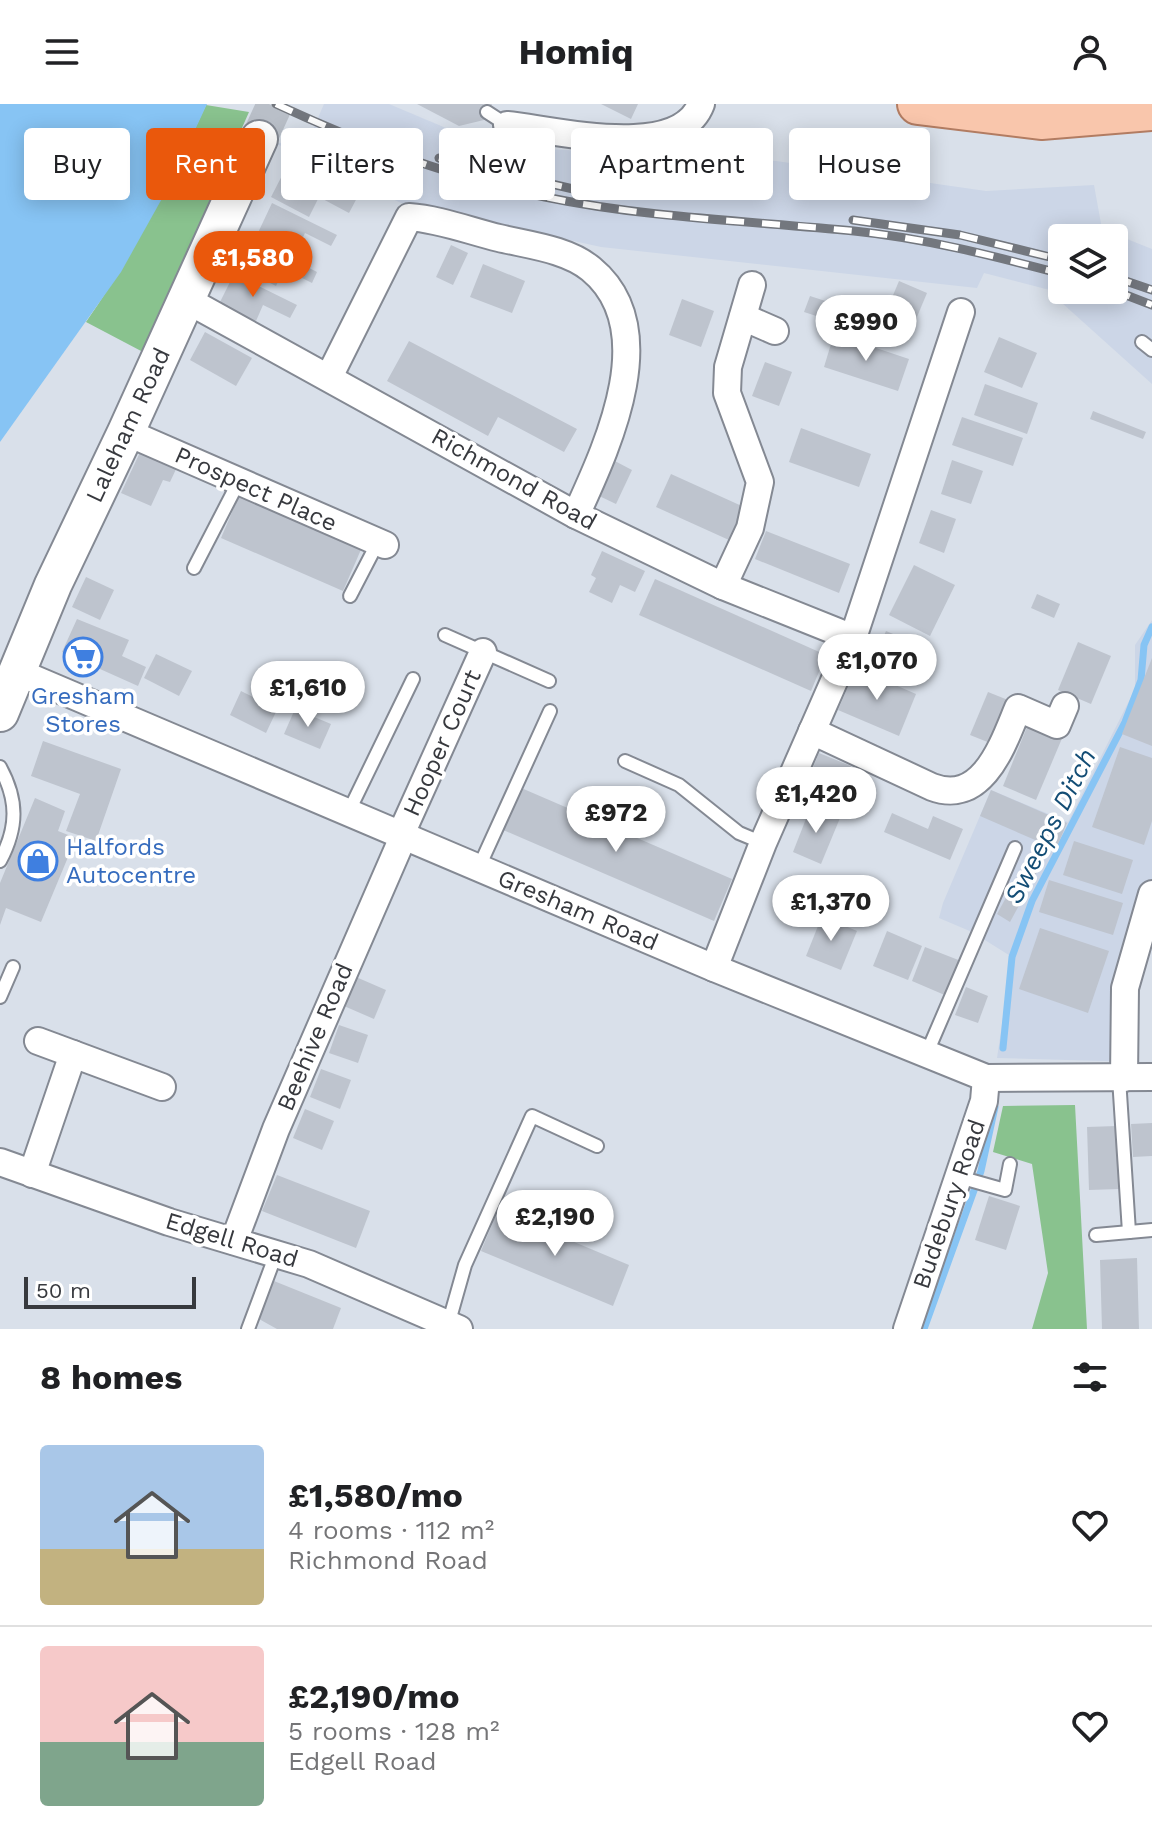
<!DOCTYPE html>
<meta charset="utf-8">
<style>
:root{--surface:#fff;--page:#f6f6f6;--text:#202124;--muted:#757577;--line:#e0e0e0;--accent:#ea580c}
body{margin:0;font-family:"Work Sans",sans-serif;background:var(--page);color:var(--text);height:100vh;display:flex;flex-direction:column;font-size:30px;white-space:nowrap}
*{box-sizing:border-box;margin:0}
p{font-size:26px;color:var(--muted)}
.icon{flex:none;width:44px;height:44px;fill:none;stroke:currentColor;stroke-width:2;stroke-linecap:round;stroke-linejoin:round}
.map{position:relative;height:1225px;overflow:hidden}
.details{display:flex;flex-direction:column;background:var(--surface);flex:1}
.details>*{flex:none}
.top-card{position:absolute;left:24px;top:24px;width:1104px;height:72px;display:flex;gap:16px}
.buttons{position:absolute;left:1048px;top:120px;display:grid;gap:16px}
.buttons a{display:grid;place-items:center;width:80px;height:80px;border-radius:8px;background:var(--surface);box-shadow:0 4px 20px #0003;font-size:40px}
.scale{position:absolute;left:24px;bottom:20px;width:172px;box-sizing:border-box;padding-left:8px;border:4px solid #37393e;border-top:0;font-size:22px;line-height:28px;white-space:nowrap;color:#37393e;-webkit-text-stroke:6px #fff;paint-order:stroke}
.price{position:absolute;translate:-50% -68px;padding:0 18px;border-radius:28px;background:#fff;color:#222;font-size:26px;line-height:52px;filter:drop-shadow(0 2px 4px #0008)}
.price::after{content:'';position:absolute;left:50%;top:48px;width:24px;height:18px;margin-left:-12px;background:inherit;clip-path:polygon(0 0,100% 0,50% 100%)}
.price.selected{background:var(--accent);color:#fff}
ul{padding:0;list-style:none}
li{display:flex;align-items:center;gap:24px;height:200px;padding:0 40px}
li+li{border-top:2px solid var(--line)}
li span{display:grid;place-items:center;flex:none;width:224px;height:160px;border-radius:8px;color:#555}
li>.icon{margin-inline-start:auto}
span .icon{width:96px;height:96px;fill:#fffc;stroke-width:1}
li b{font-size:34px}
h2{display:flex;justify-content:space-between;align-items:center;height:96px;padding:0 40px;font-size:34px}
.tag{padding:0 28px;border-radius:8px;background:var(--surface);box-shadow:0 4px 20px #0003;font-size:28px;line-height:72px}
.tag.selected{background:var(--accent);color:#fff}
header{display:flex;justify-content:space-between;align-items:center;height:104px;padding:0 40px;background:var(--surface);font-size:36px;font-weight:700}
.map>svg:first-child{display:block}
.built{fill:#ccd6e7;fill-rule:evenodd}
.green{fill:#89c28e}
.water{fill:#87c4f4}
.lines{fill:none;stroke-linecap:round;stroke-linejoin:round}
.stream{stroke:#87c4f4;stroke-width:7}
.building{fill:#bec4ce}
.secondary-tunnel{stroke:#b9bfc8;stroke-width:36;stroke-dasharray:36 18;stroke-linecap:butt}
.lane-casing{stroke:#848993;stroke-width:16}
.street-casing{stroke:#848993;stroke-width:30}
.secondary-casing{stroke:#848993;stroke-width:40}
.primary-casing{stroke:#b27c62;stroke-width:44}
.lane{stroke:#fff;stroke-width:12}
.street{stroke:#fff;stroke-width:26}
.secondary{stroke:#fff;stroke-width:36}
.primary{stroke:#f9c6ac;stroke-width:40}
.rail-casing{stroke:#73777e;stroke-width:9}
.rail{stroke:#fff;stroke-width:6;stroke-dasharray:18;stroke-linecap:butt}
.labels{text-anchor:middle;stroke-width:7;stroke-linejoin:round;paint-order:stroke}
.street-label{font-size:24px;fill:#37393e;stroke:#fff}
.shop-label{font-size:24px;fill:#366cbe;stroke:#fff}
.water-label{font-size:26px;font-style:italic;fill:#134d75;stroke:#fff}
</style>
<header><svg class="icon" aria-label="menu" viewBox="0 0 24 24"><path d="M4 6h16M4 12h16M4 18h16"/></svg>Homiq<svg class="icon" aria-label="person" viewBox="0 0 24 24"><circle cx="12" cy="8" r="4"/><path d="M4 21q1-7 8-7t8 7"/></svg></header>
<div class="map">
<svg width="1152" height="1225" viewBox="0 0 1152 1225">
<rect width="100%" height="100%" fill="#d9e0ea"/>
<g class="built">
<path d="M324 0H389L503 48 506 43 776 57 986 87 1094 81 1102 125 1152 145V280L1062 199 1065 190 984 169 977 184 601 143 401 99 277 40 311 30ZM1062 134H1114V186H1062Z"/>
<path d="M1152 516V836L1133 895V947L1137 958 997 954 1012 853 972 828 939 814 943 799 991 686 1068 718 1135 585V541Z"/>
</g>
<g class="green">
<path d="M206 1 249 8 143 248 86 218C134 149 171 77 206 1Z"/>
<path d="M1075 1001 1087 1225H1032L1048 1169 1032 1060 993 1048 1003 1002Z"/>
</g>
<path class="water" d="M0 0H207L169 82 121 168 0 338Z"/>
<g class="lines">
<g class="stream">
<path d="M1003 944 1012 853 1032 797 1125 618 1141 576 1144 541 1152 523"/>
<path d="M924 1225 981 1067 995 1003"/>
</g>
</g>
<g class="building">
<path d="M417 0H492L484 16 459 22Z"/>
<path d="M601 0H638L631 15Z"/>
<path d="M288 60 358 92 349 109 319 93 309 113 271 93Z"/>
<path d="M272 99 337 131 331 142 305 129 294 152 256 133Z"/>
<path d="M254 136 317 168 312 179 284 165 276 182 240 164Z"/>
<path d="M451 141 468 149 453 181 436 173Z"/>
<path d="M483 160 525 177 512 209 470 193Z"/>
<path d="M234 170 297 201 290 214 263 201 256 217 219 200Z"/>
<path d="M899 177 927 189 914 220 886 208Z"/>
<path d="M810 192 844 203 838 219 804 208Z"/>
<path d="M682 195 714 207 701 243 669 231Z"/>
<path d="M205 228 252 254 236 282 190 256Z"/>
<path d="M834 230 909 255 898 287 824 263Z"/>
<path d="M999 233 1037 249 1022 284 984 268Z"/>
<path d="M409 237 577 325 564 348 498 313 488 332 387 277Z"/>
<path d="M765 258 792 268 779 302 752 292Z"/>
<path d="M985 280 1038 299 1027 330 974 311Z"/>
<path d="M1093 307 1146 328 1143 335 1090 315Z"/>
<path d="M962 313 1023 334 1013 362 952 341Z"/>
<path d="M801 324 871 350 859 383 789 358Z"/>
<path d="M142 344 178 361 170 378 163 376 151 402 121 389Z"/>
<path d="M611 355 632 366 616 400 595 390Z"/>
<path d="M952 356 983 367 971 400 941 390Z"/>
<path d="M671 370 744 403 729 436 656 403Z"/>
<path d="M241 387 363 441 343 487 221 434Z"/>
<path d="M931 406 956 415 944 449 919 439Z"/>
<path d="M766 427 850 460 839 489 755 455Z"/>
<path d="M602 447 645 467 635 488 620 481 612 499 589 488 596 474 591 471Z"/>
<path d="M914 461 955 481 930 532 889 511Z"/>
<path d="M86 473 114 486 100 516 72 503Z"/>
<path d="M655 475 826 551 811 587 639 511Z"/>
<path d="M1037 490 1060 500 1054 514 1031 504Z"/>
<path d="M77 515 129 536 122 552 146 563 138 582 62 548Z"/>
<path d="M886 527 931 546 916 581 871 562Z"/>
<path d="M1078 538 1111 552 1091 600 1058 586Z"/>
<path d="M156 550 192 567 179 592 144 574Z"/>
<path d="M1152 554V642L1122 630Z"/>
<path d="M856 564 916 590 899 632 838 606Z"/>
<path d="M267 585 283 593 266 629 230 611 241 587 261 597Z"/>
<path d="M988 588 1008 596 990 639 970 631Z"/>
<path d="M295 605 331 620 320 645 284 630Z"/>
<path d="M1029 618 1063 632 1036 696 1003 682Z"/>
<path d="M43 637 121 665 96 737 66 727 80 690 31 672Z"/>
<path d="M1120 643 1152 654V717L1144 741 1092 723Z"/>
<path d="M819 649 851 662 833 705 801 692Z"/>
<path d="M519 683 732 775 714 817 501 725Z"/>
<path d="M991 686 1067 719 1056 745 980 712Z"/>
<path d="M35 694 65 707 58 727 76 734 41 818 6 804 0 821V779Z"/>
<path d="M811 702 840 714 821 760 793 748Z"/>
<path d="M892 709 928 725 933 712 963 725 950 756 884 728Z"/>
<path d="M1074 737 1133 756 1122 790 1063 771Z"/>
<path d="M1030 750 1043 757 1010 818 997 810Z"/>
<path d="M1049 776 1123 799 1113 831 1039 808Z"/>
<path d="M822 812 857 827 841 866 806 852Z"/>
<path d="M1040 824 1109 847 1088 909 1019 885Z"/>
<path d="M887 827 922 842 908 876 873 862Z"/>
<path d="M925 843 961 857 947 892 912 877Z"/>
<path d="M356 873 386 886 374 915 344 902Z"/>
<path d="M966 883 988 892 978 919 955 911Z"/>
<path d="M339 921 368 931 358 959 329 949Z"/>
<path d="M321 965 351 976 340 1005 310 993Z"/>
<path d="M305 1005 334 1017 322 1046 293 1034Z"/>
<path d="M1152 1019V1052L1133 1053 1131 1020Z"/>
<path d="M1117 1022 1119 1085 1089 1086 1087 1023Z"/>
<path d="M277 1071 370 1107 356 1144 262 1107Z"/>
<path d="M989 1092 1020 1102 1006 1146 975 1136Z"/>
<path d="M498 1106 629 1161 613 1202 481 1147Z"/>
<path d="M1137 1154 1139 1225H1102L1100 1156Z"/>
<path d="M274 1177 341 1204 333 1225H277L259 1215Z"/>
</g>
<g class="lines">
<path class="secondary-tunnel" d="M259 35 275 0"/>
<g class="lane-casing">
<g id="lane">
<path d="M487 8 507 21"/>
<path d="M1142 238 1152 246"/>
<path d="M194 464 239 377"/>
<path d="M350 492 378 438"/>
<path d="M445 531 549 577"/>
<path d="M625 657 679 681 739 729 763 739"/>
<path d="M0 663C18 696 18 723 0 757"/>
<path d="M349 707 413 575"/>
<path d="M479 763 550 607"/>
<path d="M0 893 13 863"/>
<path d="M926 951 1015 744"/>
<path d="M1119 974 1129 1128"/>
<path d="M959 1073 1005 1086 1010 1060"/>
<path d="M1096 1131 1152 1126"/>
<path d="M448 1221 465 1161 532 1012 597 1042"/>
<path d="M248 1225 276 1150"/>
</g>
</g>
<g class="street-casing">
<g id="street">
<path d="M507 21C556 26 679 58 701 0"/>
<path d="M185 195 576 411 723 482 853 534"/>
<path d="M743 213 775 227"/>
<path d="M329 273 409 113C439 115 470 127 499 134 528 141 567 145 591 165 664 225 606 345 576 411"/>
<path d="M126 328 385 441"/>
<path d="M723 482 750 424 760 378 727 289 728 263 752 181"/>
<path d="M18 568 714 864 986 974 1152 973"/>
<path d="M812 627 932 683C983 702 1003 640 1018 604L1057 621 1065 602"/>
<path d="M401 730 483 548"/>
<path d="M714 864 763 739 853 534 961 208"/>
<path d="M38 937 162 983"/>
<path d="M1124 974 1125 884 1152 790"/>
<path d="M0 1058 169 1118 309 1160 459 1225"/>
<path d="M32 1070 73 950"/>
<path d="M234 1137 276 1025 404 731"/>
<path d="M907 1225 984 997 986 974"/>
</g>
</g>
<g class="secondary-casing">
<path id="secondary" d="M0 609 53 481 126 328 259 35"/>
</g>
<g class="primary-casing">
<path id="primary" d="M918 0 1041 15 1152 6"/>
</g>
<use href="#lane" class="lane"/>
<use href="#street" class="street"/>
<use href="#secondary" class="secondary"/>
<use href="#primary" class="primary"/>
<g class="rail-casing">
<g id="rail">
<path d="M276 0C362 40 452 74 545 93 647 114 751 117 854 127 924 134 994 152 1062 170"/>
<path d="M439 54 599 91"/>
<path d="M853 116 960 131 1062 156"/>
<path d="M1114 173 1152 186"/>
<path d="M1113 186 1152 201"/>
</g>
</g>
<use href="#rail" class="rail"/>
</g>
<defs>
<g id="supermarket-ring" transform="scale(2)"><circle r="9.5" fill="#fff" stroke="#3f7fe0" stroke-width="1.5"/><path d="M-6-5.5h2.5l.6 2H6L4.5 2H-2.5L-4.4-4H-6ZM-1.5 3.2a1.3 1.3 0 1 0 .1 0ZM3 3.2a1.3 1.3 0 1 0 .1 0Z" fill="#3f7fe0"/></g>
<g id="shop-ring" transform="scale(2)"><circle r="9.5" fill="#fff" stroke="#3f7fe0" stroke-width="1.5"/><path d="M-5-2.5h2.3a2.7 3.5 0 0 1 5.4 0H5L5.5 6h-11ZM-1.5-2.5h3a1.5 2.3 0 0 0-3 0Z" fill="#3f7fe0"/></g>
</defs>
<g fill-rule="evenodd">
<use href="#supermarket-ring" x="83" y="553"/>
<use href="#shop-ring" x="38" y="757"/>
</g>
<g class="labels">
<g class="street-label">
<text transform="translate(128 321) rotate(-65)" y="8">Laleham Road</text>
<text transform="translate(514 375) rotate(29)" y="8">Richmond Road</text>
<text transform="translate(256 385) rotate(24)" y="8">Prospect Place</text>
<text transform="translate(442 639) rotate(-66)" y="8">Hooper Court</text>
<text transform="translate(578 806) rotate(23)" y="8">Gresham Road</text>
<text transform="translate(315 933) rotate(-67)" y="8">Beehive Road</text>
<text transform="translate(949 1100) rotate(-71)" y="8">Budebury Road</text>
<text transform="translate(232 1136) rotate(17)" y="8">Edgell Road</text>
</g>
<g class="shop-label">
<text x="83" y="600">Gresham<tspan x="83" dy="28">Stores</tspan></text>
<text x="66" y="751" text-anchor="start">Halfords<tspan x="66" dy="28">Autocentre</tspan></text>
</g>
<g class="water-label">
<text transform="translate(1050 722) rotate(-63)" y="9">Sweeps Ditch</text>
</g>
</g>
</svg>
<div class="buttons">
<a><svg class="icon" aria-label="layers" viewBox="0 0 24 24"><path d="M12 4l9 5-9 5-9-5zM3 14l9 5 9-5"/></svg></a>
</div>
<div class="scale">50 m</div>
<b class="price selected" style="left:253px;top:195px">£1,580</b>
<b class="price" style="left:866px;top:259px">£990</b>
<b class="price" style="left:877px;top:598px">£1,070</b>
<b class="price" style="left:308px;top:625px">£1,610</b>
<b class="price" style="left:816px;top:731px">£1,420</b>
<b class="price" style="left:616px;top:750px">£972</b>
<b class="price" style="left:831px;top:839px">£1,370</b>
<b class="price" style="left:555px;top:1154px">£2,190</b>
<div class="top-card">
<a class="tag">Buy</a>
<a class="tag selected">Rent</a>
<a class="tag">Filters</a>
<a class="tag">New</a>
<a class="tag">Apartment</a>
<a class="tag">House</a>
</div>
</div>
<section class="details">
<h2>8 homes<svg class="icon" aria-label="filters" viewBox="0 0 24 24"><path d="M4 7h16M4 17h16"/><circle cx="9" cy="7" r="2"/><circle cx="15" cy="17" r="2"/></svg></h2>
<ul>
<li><span style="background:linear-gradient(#a9c7e8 65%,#c2b280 0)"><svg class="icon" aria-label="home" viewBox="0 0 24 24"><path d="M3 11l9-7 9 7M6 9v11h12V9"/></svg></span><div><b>£1,580/mo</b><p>4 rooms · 112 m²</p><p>Richmond Road</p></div><svg class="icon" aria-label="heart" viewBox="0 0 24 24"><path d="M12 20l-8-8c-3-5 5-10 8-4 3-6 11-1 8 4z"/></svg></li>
<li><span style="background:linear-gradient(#f6c9c9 60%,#7fa58c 0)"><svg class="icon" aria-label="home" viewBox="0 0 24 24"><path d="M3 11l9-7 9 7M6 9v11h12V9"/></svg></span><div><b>£2,190/mo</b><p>5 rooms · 128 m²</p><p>Edgell Road</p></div><svg class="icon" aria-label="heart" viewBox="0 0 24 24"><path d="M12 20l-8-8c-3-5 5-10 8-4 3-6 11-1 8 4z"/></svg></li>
</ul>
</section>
